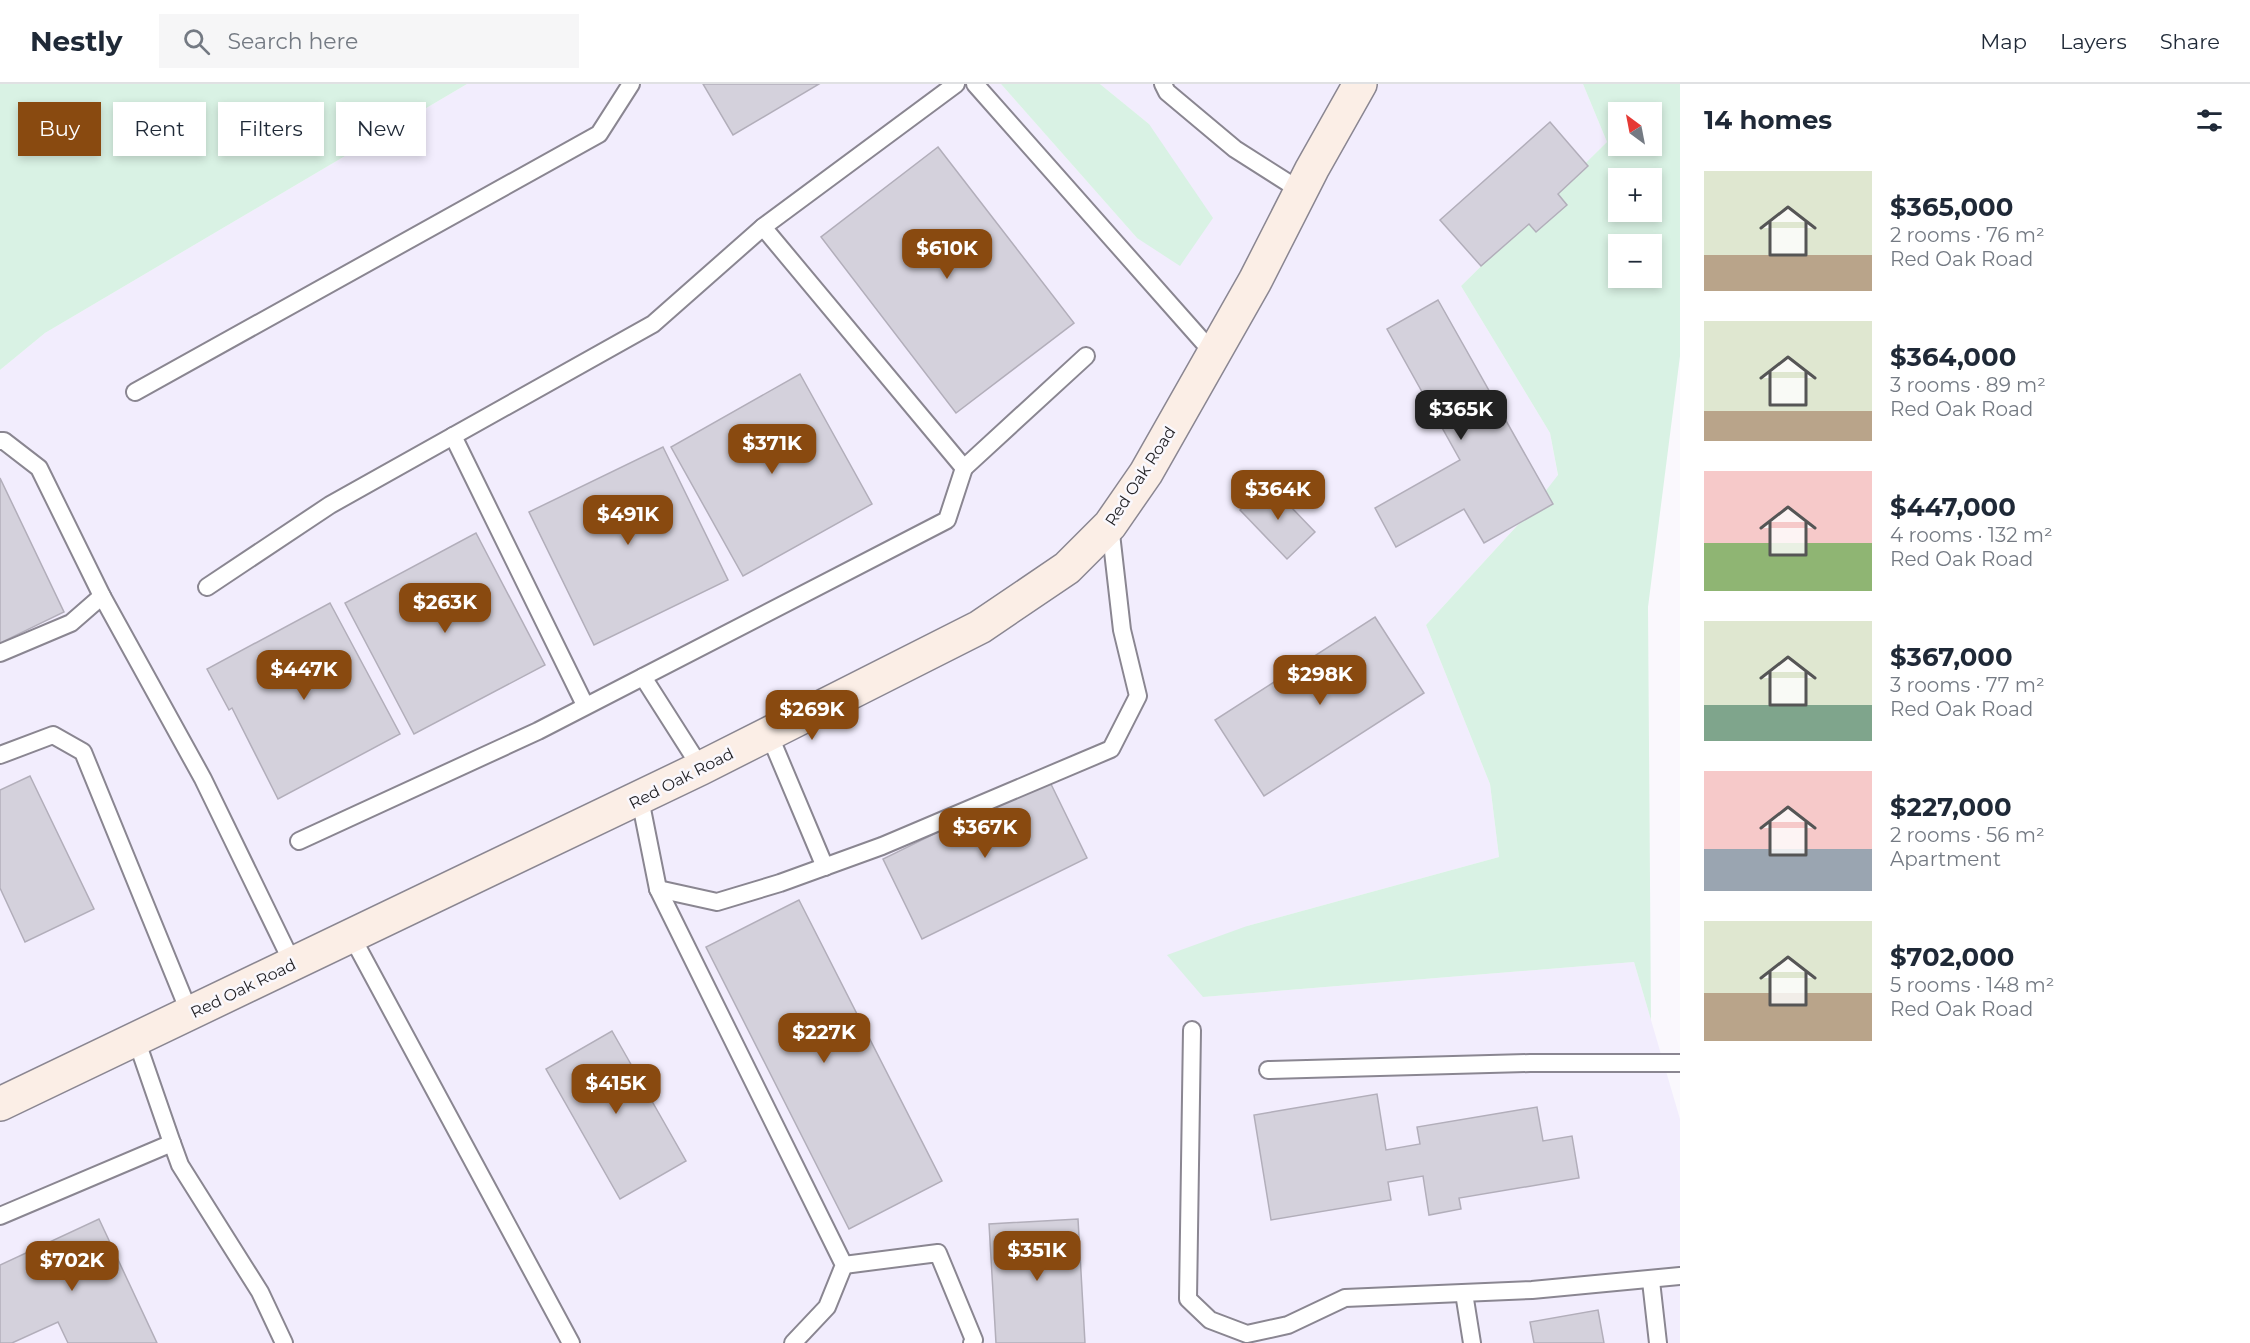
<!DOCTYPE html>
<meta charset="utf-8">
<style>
:root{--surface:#fff;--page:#f6f6f7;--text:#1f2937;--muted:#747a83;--line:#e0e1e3;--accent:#894a10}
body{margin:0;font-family:Montserrat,sans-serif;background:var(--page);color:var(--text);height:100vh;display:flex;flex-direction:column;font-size:22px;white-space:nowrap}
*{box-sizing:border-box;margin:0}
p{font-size:20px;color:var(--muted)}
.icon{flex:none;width:33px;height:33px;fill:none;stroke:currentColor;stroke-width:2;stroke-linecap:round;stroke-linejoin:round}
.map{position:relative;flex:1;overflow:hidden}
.drawer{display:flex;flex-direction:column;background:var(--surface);width:570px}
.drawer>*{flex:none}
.banner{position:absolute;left:18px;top:18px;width:570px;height:54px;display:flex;gap:12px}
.needle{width:39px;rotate:328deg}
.buttons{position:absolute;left:1608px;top:18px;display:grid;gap:12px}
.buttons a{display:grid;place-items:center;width:54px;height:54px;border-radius:0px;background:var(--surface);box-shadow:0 3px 9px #0003;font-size:30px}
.price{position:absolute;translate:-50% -51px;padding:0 14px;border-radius:12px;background:var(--accent);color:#fff;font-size:20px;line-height:39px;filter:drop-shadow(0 2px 3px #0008)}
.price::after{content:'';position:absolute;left:50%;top:36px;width:18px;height:14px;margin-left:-9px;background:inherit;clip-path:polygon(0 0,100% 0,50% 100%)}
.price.selected{background:#222;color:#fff}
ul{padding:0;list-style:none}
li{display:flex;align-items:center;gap:18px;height:150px;padding:0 24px}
li span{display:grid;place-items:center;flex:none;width:168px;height:120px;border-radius:0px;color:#555}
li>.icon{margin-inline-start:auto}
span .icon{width:72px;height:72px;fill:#fffc;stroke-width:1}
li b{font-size:26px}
h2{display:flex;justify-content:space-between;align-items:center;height:72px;padding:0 24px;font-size:26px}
.pill{padding:0 21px;border-radius:0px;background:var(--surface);box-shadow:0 3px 9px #0003;font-size:21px;line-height:54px}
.pill.selected{background:var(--accent);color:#fff}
header{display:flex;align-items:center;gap:36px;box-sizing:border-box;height:84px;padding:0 30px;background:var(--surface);border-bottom:2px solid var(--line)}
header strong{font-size:28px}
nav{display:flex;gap:33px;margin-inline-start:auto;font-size:21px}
.search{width:420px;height:54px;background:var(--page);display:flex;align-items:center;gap:15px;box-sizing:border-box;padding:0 21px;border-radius:0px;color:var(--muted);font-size:22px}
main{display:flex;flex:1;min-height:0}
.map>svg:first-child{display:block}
.built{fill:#f2edfd}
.green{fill:#d9f2e4;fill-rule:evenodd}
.building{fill:#d4d1dc;stroke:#b2aeba;stroke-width:1.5}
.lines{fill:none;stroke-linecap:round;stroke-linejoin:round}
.lane-casing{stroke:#8a8691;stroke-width:20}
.secondary-casing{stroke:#8a8691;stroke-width:36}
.lane{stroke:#fff;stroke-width:16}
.secondary{stroke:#fbeee6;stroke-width:33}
.labels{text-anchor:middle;stroke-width:5;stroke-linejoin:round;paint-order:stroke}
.street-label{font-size:16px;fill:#232226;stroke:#faf8fd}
</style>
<header>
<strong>Nestly</strong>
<div class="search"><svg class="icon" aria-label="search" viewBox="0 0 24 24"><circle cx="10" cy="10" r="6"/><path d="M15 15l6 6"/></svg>Search here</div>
<nav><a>Map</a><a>Layers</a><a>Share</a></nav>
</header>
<main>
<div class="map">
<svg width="1680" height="1259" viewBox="0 0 1680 1259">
<rect width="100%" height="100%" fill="#faf8fd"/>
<path class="built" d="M467 0H1001L1137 154 1149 40 1100 0H1583L1607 58 1461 202 1550 349 1558 392 1527 431 1426 541 1490 700 1499 773 1247 842 1203 913 1634 878 1680 1035V1259H0V286L45 249Z"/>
<g class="green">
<path d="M0 0H467L45 249 0 286Z"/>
<path d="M1001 0H1100L1149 40 1213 134 1180 182 1137 154Z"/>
<path d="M1583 0H1680V272L1648 523 1651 936 1634 878 1203 913 1167 871 1247 842 1499 773 1490 700 1426 541 1527 431 1558 391 1550 349 1461 202 1607 58ZM1618 28H1652V62H1618ZM1618 94H1652V128H1618ZM1618 160H1652V194H1618Z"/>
</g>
<g class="building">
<path d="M703 0H819L733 51Z"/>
<path d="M1550 38 1588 82 1558 110 1567 121 1536 148 1529 140 1481 182 1440 136Z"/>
<path d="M938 63 1074 239 956 329 821 153Z"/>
<path d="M1438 216 1553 420 1484 459 1464 425 1396 463 1375 424 1460 376 1387 245Z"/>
<path d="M800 290 872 420 743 492 671 363Z"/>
<path d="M663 363 728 496 594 561 529 428Z"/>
<path d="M0 394 64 528 0 559Z"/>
<path d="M1268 399 1315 448 1287 475 1240 426Z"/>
<path d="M476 449 545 581 414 650 345 519Z"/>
<path d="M330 519 400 650 278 715 232 624 229 626 207 585Z"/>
<path d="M1375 533 1424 609 1264 712 1215 636Z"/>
<path d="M30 692 94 825 25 858 0 804V706Z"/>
<path d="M1048 694 1087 774 922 855 883 775Z"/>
<path d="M799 816 942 1097 849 1145 706 863Z"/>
<path d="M612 947 686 1077 620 1115 546 985Z"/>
<path d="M1377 1010 1386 1066 1420 1060 1417 1043 1537 1023 1543 1057 1572 1052 1579 1094 1459 1114 1461 1125 1429 1131 1423 1092 1388 1098 1391 1116 1271 1136 1254 1031Z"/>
<path d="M99 1135 157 1259H68L58 1238 12 1259H0V1181Z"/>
<path d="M1078 1135 1085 1259H996L989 1140Z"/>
<path d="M1598 1226 1604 1259H1534L1530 1238Z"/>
</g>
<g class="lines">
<g class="lane-casing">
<g id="lane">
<path d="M956 0 763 143 964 384 1086 272"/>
<path d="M975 0 1214 270"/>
<path d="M1163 0 1167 8 1235 65 1301 107"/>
<path d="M135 308 599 50 631 0"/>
<path d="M453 352 585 621"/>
<path d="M0 357H4L39 384 102 512 203 695 293 880"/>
<path d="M207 503 330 421 653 240 763 143"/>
<path d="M0 569 71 539 102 512"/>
<path d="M643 593 701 684"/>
<path d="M769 650 825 783"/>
<path d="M0 671 53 651 83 668 190 930"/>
<path d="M640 715 658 805 844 1181 827 1223 793 1259"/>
<path d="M299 757 538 647 947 436 964 384"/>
<path d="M658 805 717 818 780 799 882 762 1111 665 1138 612 1122 546 1110 441"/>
<path d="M352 853 571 1259"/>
<path d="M1192 946 1188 1215 1210 1236 1247 1250 1288 1241 1345 1214 1532 1206 1680 1192"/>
<path d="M1268 986 1530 979H1680"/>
<path d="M172 1059 180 1081 260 1208 284 1259"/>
<path d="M0 1132 172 1059 136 955"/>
<path d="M844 1181 938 1169 974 1256 972 1259"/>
<path d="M1651 1197 1658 1259"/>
<path d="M1464 1209 1472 1259"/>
</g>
</g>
<g class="secondary-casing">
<path id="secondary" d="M0 1020 701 684 980 543 1067 484 1110 441 1146 389 1255 197 1312 85 1360 0"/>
</g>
<use href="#lane" class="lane"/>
<use href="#secondary" class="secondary"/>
</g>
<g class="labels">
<g class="street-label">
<text transform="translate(1140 392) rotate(-57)" y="6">Red Oak Road</text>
<text transform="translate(681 694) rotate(-27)" y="6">Red Oak Road</text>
<text transform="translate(243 904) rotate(-26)" y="6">Red Oak Road</text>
</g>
</g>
</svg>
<div class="buttons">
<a><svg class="needle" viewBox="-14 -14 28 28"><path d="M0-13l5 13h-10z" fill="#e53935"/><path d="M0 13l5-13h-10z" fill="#747a83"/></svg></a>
<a>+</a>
<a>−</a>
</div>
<b class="price" style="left:947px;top:196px">$610K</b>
<b class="price selected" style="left:1461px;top:357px">$365K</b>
<b class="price" style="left:772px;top:391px">$371K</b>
<b class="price" style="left:1278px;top:437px">$364K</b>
<b class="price" style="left:628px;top:462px">$491K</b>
<b class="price" style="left:445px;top:550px">$263K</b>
<b class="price" style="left:304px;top:617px">$447K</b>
<b class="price" style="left:1320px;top:622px">$298K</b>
<b class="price" style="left:812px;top:657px">$269K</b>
<b class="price" style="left:985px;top:775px">$367K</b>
<b class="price" style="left:824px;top:980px">$227K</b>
<b class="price" style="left:616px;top:1031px">$415K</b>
<b class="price" style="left:1037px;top:1198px">$351K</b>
<b class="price" style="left:72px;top:1208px">$702K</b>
<div class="banner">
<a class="pill selected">Buy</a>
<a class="pill">Rent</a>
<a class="pill">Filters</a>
<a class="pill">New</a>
</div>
</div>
<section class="drawer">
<h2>14 homes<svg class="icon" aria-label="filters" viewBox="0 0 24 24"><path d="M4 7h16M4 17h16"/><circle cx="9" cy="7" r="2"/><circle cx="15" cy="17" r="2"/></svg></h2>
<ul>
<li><span style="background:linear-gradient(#dfe7d0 70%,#b9a48a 0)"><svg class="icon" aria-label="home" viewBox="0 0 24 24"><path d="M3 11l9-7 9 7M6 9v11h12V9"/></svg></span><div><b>$365,000</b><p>2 rooms · 76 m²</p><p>Red Oak Road</p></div></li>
<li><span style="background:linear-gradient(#dfe7d0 75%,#b9a48a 0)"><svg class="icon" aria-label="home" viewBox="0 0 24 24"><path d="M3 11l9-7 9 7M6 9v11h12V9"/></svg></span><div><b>$364,000</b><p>3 rooms · 89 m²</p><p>Red Oak Road</p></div></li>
<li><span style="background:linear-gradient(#f6c9c9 60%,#8fb573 0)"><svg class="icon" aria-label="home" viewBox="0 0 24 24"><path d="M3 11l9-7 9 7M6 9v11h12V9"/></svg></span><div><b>$447,000</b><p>4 rooms · 132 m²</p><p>Red Oak Road</p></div></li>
<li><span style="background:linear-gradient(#dfe7d0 70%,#7fa58c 0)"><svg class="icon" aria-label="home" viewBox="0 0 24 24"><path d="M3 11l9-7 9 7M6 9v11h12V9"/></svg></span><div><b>$367,000</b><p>3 rooms · 77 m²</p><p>Red Oak Road</p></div></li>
<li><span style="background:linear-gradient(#f6c9c9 65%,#9aa5b1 0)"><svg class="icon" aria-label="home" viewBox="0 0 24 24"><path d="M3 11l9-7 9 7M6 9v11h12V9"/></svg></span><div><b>$227,000</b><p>2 rooms · 56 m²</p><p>Apartment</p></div></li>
<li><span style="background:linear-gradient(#dfe7d0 60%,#b9a48a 0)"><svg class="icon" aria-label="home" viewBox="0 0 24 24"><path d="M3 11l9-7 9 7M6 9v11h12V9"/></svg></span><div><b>$702,000</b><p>5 rooms · 148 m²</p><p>Red Oak Road</p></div></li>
</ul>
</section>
</main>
